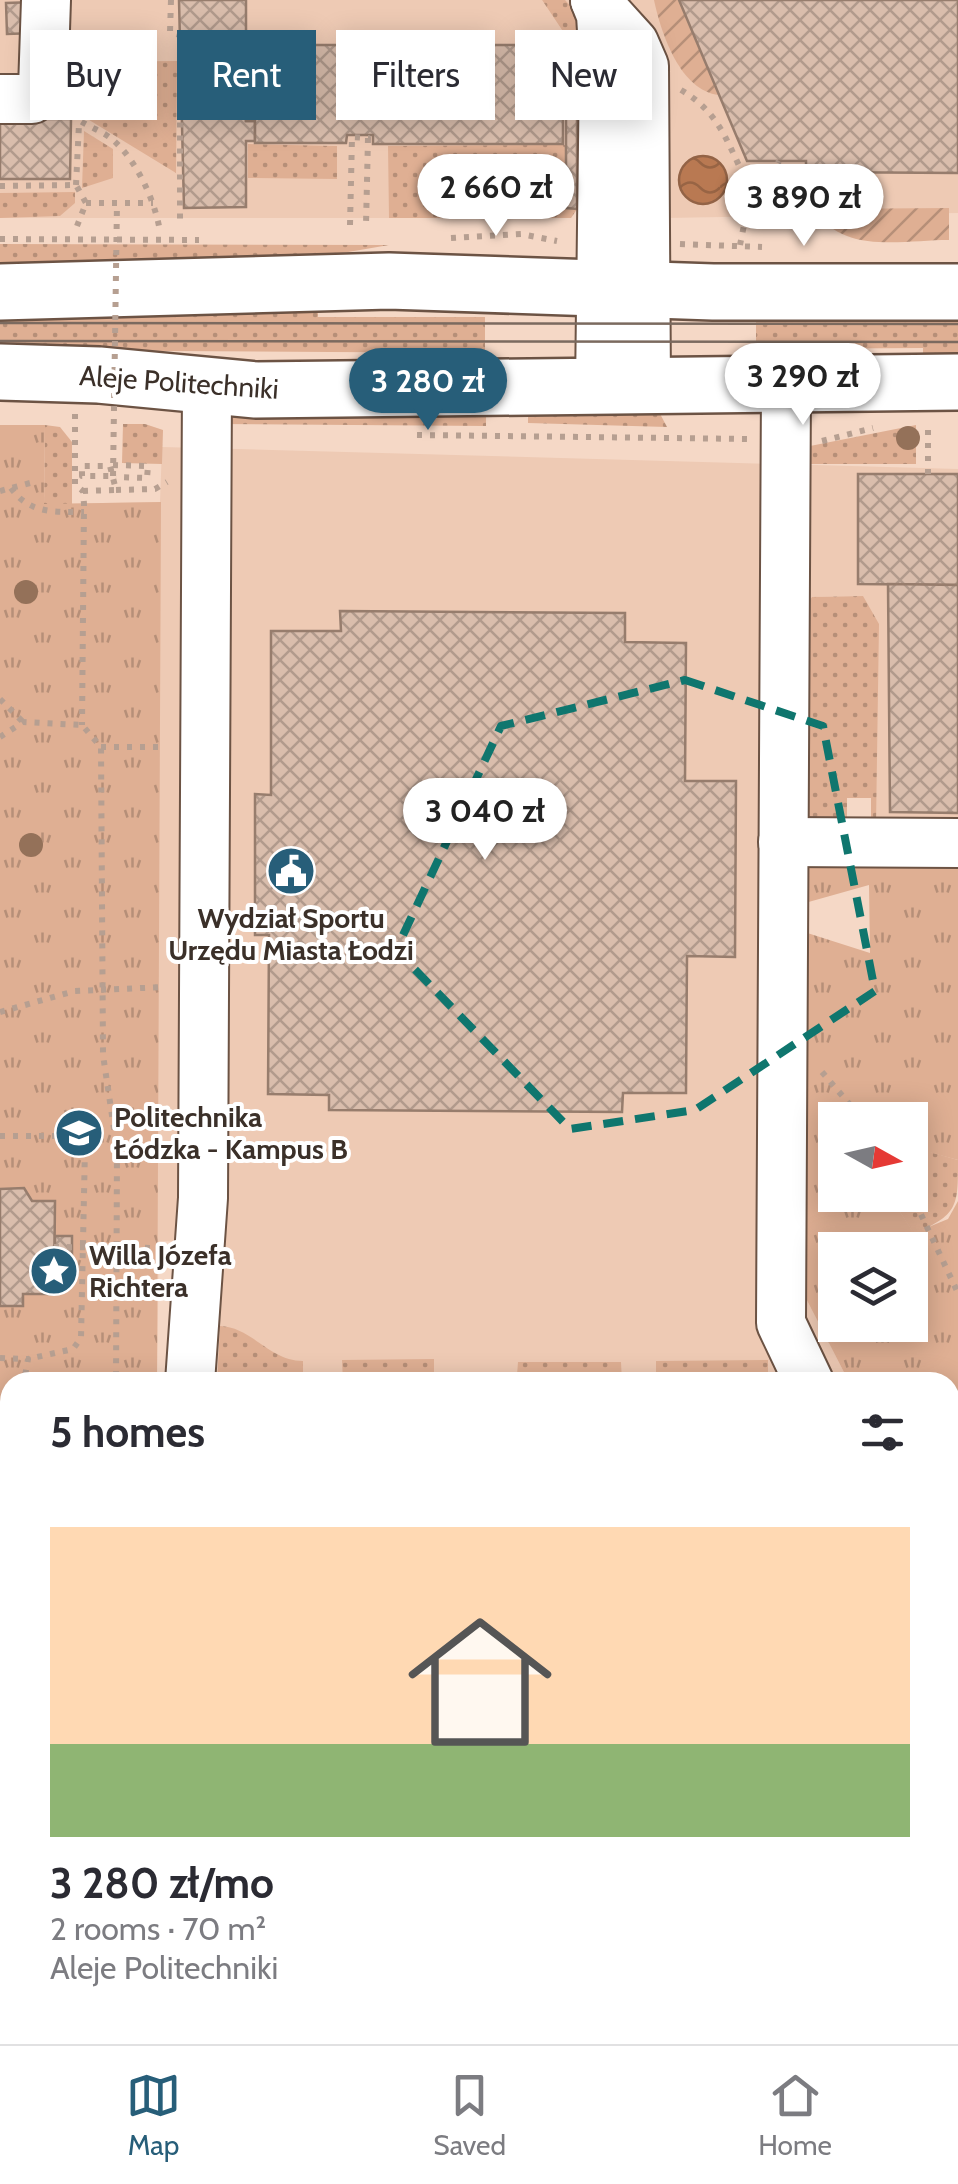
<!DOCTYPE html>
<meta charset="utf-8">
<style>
:root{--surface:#fff;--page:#f7f7f7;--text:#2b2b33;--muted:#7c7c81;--line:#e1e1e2;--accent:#275e79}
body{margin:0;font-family:Cabin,sans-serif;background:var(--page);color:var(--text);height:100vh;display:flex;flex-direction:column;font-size:38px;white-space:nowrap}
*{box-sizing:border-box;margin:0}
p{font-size:32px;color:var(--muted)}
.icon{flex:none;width:55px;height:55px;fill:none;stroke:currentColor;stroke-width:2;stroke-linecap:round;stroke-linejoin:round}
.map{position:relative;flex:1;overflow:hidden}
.details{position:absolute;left:0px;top:1372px;width:960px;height:672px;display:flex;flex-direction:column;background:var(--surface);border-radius:30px 30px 0 0;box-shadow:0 5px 25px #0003}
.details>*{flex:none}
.top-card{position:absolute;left:30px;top:30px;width:900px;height:90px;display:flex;gap:20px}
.needle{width:65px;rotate:98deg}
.buttons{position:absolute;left:818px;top:1102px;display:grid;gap:20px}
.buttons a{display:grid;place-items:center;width:110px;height:110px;border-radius:0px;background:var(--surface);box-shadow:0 5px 25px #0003;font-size:50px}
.price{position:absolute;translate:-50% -85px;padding:0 22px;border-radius:35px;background:#fff;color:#222;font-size:32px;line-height:65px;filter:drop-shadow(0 2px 5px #0008)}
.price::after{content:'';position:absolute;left:50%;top:60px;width:30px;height:22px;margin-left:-15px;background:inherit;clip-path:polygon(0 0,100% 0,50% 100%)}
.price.on{background:var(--accent);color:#fff}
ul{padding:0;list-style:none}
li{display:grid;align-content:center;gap:20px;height:530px;padding:0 50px}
li span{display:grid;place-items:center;height:310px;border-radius:0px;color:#555}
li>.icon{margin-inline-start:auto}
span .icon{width:180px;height:180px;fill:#fffc;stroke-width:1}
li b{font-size:42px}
h2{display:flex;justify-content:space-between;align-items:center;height:120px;padding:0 50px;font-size:42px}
.pill{padding:0 35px;border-radius:0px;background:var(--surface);box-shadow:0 5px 25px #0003;font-size:35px;line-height:90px}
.pill.on{background:var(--accent);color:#fff}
.tabs{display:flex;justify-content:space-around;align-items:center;height:140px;border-top:2px solid var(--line);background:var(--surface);font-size:28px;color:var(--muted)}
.tabs a{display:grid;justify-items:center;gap:5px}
.tabs .on{color:var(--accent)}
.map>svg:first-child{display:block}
.built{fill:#eecab4}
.grass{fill:url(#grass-dots)}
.park{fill:url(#park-tufts);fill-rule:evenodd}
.garden{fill:url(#garden-furrows)}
.water{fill:url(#water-waves);stroke:#936346;stroke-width:2.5}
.building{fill:url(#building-cross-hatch);stroke:#977d6d;stroke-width:2.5}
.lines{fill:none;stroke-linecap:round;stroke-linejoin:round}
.minor-casing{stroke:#6c5344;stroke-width:52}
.major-casing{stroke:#6c5344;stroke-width:60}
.path{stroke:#b69f91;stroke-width:6;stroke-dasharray:5 8;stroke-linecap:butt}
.minor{stroke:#fff;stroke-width:48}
.major{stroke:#fff;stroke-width:55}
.tram{stroke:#7b6a5f;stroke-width:2.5}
.path-bridge{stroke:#b69f91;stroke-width:6;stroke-dasharray:5 8;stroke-linecap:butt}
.tree{fill:#947159}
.marked{fill:none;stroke:#0f766e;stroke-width:8;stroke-dasharray:20 12;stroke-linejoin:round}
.labels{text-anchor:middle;stroke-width:8;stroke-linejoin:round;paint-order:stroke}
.street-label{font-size:28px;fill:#3b3029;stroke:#fff}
.poi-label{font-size:28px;font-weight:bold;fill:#3b3029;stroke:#fff;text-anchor:start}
</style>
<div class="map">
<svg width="958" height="2044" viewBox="0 0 958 2044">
<defs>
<pattern id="grass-dots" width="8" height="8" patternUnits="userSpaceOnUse" patternTransform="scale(2.5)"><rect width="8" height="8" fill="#dfaf93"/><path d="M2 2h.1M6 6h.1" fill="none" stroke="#b68f78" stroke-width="1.8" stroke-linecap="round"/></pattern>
<pattern id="park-tufts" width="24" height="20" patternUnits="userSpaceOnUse" patternTransform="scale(2.5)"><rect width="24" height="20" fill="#dfaf93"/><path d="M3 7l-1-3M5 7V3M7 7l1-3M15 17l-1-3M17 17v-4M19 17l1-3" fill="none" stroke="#b68f78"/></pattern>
<pattern id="garden-furrows" width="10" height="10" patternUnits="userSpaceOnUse" patternTransform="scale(2.5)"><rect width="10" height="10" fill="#dfaf93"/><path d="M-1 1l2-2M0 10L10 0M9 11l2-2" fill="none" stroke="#b68f78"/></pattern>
<pattern id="water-waves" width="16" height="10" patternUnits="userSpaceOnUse" patternTransform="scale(2.5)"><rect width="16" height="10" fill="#b97952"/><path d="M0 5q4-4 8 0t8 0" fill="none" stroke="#986444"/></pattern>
<pattern id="building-cross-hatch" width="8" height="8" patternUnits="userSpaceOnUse" patternTransform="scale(2.5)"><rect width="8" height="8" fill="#d9bdac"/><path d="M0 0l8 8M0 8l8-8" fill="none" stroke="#b19a8c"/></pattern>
</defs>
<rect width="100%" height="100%" fill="#f5d8c6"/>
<g class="built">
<path d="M0 0H542L562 30 566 208 577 209 571 218H0Z"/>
<path d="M565 0H958V213L666 218 587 124Z"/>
<path d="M0 425H45L44 504 160 502 162 447 958 469V825L876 826 862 596 813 597 796 1279 849 1382H217L220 1332 212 1326V1243L159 1241 157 1382H10V2035L0 2044Z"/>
</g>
<g class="grass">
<path d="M542 0H565L577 13 593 86H563L562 30Z"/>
<path d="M177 61 176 173 76 112 75 77H66L65 62Z"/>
<path d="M84 131 113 149V178L82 188Z"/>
<path d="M248 144 337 146V179L248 178Z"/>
<path d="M566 145V208L577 209 571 218H389L388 146Z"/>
<path d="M75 192V203L60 216 0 218V193Z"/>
<path d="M0 244 389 245 325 256 0 271Z"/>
<path d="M318 301V317H485V353L0 350V312Z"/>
<path d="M756 312 958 317V362L923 364V348L756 349Z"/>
<path d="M657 408 667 427 528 423V410Z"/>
<path d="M486 410V426L219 424 227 413Z"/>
<path d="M123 424H145L163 430 162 464 122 463Z"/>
<path d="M45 425 60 427 72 442V504H44Z"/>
<path d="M916 425V464H805V447Z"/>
<path d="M863 596 879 624 876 825 871 834V798H847V834L799 825 804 608 812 597Z"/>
<path d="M920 1149 958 1160C958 1208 958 1214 914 1234L889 1195H910V1158Z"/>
<path d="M220 1326C252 1327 269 1361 303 1361V1382H217Z"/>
<path d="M434 1359V1382H343L342 1360Z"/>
<path d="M768 1360V1382H656V1361Z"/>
<path d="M518 1362H621L622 1382H509L517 1375Z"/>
</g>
<g class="park">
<path d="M0 425H45L44 504 161 502 157 1382H10V2035H154V2044H0Z"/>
<path d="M799 859H948L958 867V1160L921 1150 910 1158V1120H835V1195H889L914 1233 948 1219 958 1201V1405H950V1382H849L796 1279 798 930 870 953 869 885 805 903ZM835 1250H910V1325H835Z"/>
</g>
<g class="garden">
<path d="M654 0H679L719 95C680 91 661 33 654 0Z"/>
<path d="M949 208V240C903 240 841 255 815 209Z"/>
<path d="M950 1942H958V2044H841V2035H950Z"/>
</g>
<circle class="water" cx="703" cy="180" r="24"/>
<g class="building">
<path d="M179 0H246V121H255V141H246V207L184 208Z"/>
<path d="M679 0H958V173L806 172V161H747Z"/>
<path d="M35 2 36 33 7 34 6 3Z"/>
<path d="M245 45H563V144H373V135H347L346 143H255V121H246Z"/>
<path d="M566 86H577V209L566 208Z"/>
<path d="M0 119H71L70 179H0Z"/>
<path d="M858 474H958V585L858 584Z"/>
<path d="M888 584 958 585V813L890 812Z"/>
<path d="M340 611 625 613V642L686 643 685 781H736L735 957 687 956 686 1093H623L622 1112 329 1110V1095L268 1094 269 935H255V794L271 795V631H341Z"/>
<path d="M24 1188 32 1201H55L54 1294H23V1306H0V1189Z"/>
<rect x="55" y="1236" width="17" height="22"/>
<rect x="950" y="1521" width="8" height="404"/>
<path d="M0 1949H10V2035H17L16 2044H0Z"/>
<rect x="221" y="2035" width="206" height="9"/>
</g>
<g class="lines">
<g class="minor-casing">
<g id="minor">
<path d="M595 0 634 43 644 66 646 388"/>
<path d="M595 0 601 15 604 63 600 389"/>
<path d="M0 99H32L43 89 46 0"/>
<path d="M786 386 781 1323 809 1382"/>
<path d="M783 842 958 843"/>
<path d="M190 1382 203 1198 207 386"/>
<path d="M950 1442 958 1441"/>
<path d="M176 2044V2035"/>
<path d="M792 2044V2035"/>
</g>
</g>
<g class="major-casing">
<g id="major">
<path d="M0 292 389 281 713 292H958"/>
<path d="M0 372 99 375 256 390 958 382"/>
</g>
</g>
<g class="path">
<path d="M171 0 170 32 180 35V226"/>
<path d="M681 90C729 118 729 158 759 201"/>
<path d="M71 114C84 126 100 129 113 140 136 160 153 197 159 226"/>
<path d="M76 185 79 124"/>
<path d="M0 186 76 185 86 203"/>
<path d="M86 203H153"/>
<path d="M350 225 352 137 368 138 366 225"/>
<path d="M77 226 86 203"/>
<path d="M451 238 521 234 557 241"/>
<path d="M0 239 199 240"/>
<path d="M680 244 762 247"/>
<path d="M740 245 744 225 779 161"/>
<path d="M75 414V485L83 491 84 504 82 725"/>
<path d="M417 435 750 439"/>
<path d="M822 441 873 428"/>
<path d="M113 465 148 466 147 478 116 477"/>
<path d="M928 474V423"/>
<path d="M11 488C29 514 55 512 84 512"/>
<path d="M116 490 155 489 167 482"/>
<path d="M0 491 30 483"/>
<path d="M83 491 116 490 110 466H82V476H113"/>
<path d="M0 699 23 722"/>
<path d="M0 737 23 722 82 725 101 747 103 1055 117 1149 116 1382"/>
<path d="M101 747H166"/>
<path d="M0 1012 75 991 165 987"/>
<path d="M822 1072 863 1120"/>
<path d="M0 1136H71L85 1147 81 1338 73 1349 28 1359"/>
<path d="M910 1191 958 1293"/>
<path d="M54 1247 163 1248"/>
<path d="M0 1358 28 1359 24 1382"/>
<path d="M0 1484H10"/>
<path d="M950 1492 958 1495"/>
<path d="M950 1517H958"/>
<path d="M0 1734 10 1724"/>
<path d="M0 1819 10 1827"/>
<path d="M0 1939 10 1940"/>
<path d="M950 2011 958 2013"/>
<path d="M876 2035 883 2044"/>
<path d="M111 2044V2035"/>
</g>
<use href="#minor" class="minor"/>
<use href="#major" class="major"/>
<g class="tram">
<path d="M0 323 958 324"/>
<path d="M0 341 958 342"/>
</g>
<path class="path-bridge" d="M113 476 117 203"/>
</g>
<g class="tree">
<circle cx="908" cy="438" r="12"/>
<circle cx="26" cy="592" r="12"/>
<circle cx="31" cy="845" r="12"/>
</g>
<path class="marked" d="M685 680 823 726 875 991 695 1110 570 1129 396 950 501 726Z"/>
<defs>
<g id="civic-disc" transform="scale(2.5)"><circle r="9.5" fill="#275e79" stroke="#fff"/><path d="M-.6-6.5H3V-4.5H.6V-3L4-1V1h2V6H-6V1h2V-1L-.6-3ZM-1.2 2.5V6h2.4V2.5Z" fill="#fff"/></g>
<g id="university-disc" transform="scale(2.5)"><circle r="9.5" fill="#275e79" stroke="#fff"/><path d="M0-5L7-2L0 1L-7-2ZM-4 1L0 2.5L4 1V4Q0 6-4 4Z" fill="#fff"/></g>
<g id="sight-disc" transform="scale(2.5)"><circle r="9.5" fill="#275e79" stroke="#fff"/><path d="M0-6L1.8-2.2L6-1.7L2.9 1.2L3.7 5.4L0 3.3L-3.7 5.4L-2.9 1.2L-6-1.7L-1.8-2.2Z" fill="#fff"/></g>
</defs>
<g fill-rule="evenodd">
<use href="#civic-disc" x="291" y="871"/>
<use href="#university-disc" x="79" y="1133"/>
<use href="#sight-disc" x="54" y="1271"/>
</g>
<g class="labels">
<g class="street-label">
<text transform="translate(179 382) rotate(4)" y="10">Aleje Politechniki</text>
</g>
<g class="poi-label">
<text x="291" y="928" text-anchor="middle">Wydział Sportu<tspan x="291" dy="32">Urzędu Miasta Łodzi</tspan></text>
<text x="114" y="1127">Politechnika<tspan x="114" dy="32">Łódzka - Kampus B</tspan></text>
<text x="89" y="1265">Willa Józefa<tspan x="89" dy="32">Richtera</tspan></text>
</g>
</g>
</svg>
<div class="buttons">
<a><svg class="needle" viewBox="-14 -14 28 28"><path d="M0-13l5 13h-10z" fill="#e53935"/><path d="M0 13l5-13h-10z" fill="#7c7c81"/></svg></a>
<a><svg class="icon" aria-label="layers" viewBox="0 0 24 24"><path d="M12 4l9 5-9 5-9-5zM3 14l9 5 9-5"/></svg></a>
</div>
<b class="price" style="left:496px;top:239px">2 660 zł</b>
<b class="price" style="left:804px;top:249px">3 890 zł</b>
<b class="price" style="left:803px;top:428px">3 290 zł</b>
<b class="price on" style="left:428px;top:433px">3 280 zł</b>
<b class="price" style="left:485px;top:863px">3 040 zł</b>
<div class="top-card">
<a class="pill">Buy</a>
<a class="pill on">Rent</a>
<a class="pill">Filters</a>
<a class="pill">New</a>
</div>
<section class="details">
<h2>5 homes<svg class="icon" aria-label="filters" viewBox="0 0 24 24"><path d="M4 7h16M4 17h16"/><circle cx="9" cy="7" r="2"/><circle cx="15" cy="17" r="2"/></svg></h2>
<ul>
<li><span style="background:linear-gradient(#ffd9b3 70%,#8fb573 0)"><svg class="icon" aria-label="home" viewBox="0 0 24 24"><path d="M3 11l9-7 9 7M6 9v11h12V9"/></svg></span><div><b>3 280 zł/mo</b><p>2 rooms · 70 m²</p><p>Aleje Politechniki</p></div></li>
</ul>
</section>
</div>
<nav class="tabs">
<a class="on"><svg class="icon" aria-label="map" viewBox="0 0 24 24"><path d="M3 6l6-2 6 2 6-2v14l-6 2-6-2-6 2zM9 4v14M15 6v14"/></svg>Map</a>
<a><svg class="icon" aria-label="saved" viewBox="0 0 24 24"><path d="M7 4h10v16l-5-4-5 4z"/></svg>Saved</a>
<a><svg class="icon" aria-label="home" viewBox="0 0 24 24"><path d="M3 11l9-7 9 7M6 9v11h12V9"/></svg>Home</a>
</nav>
